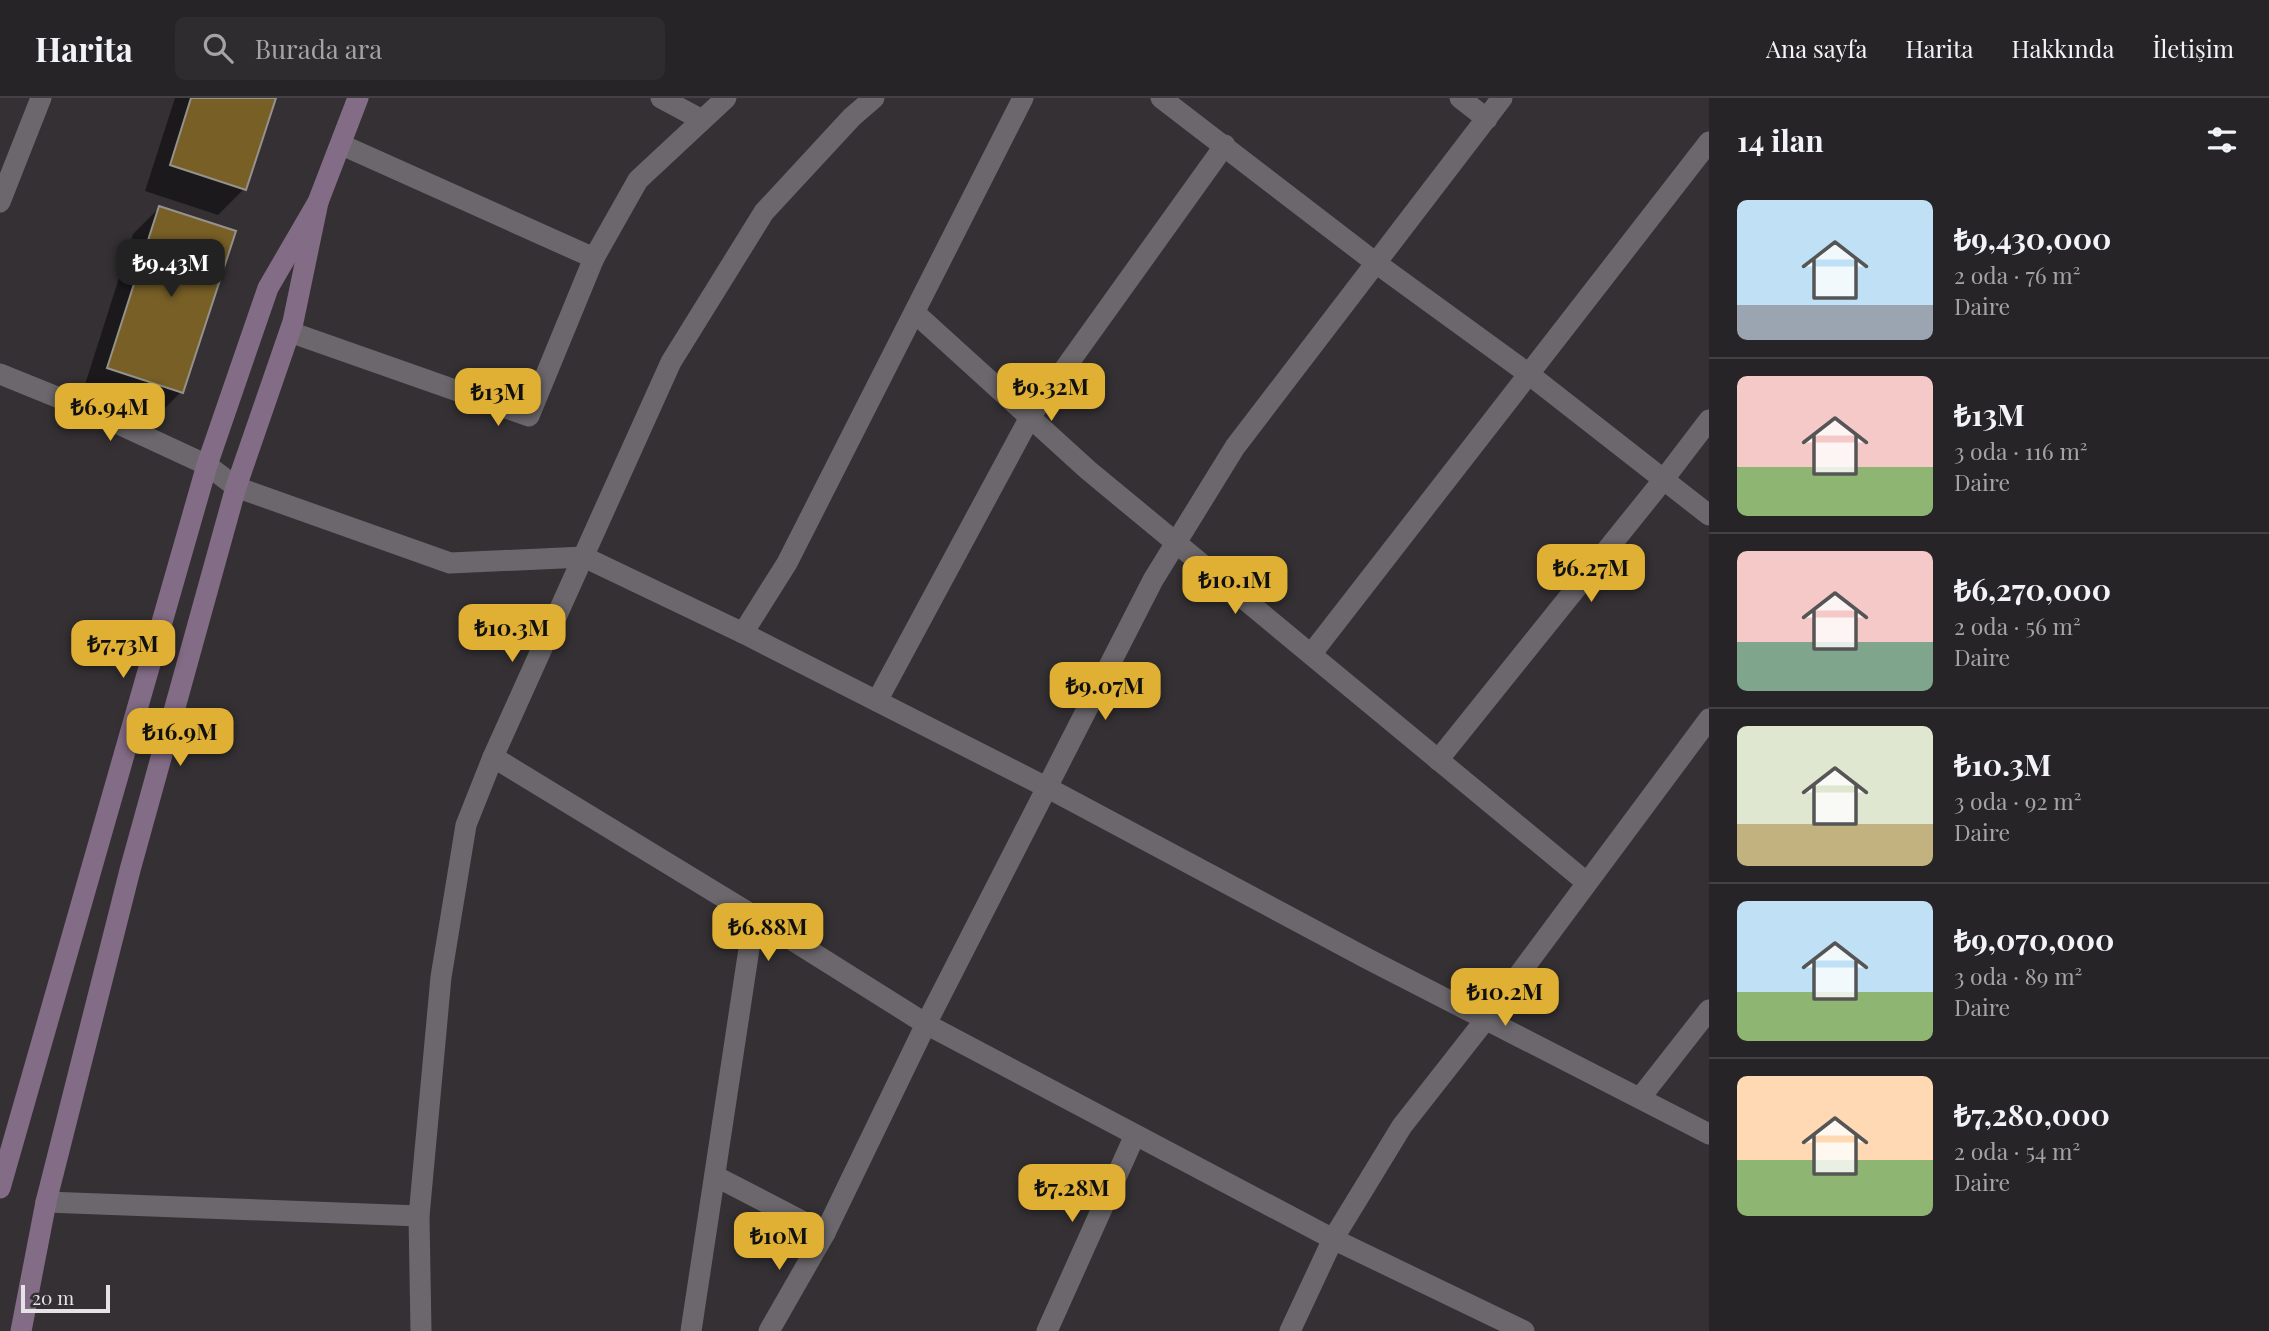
<!DOCTYPE html>
<html lang="tr">
<meta charset="utf-8">
<style>
:root{--surface:#272427;--page:#2f2c2f;--text:#f1f3f6;--muted:#a4a4a7;--line:#434144;--accent:#e0b034}
body{margin:0;font-family:"Playfair Display",serif;background:var(--page);color:var(--text);height:100vh;display:flex;flex-direction:column;font-size:26px;white-space:nowrap}
*{box-sizing:border-box;margin:0}
p{font-size:23px;color:var(--muted)}
.icon{flex:none;width:38px;height:38px;fill:none;stroke:currentColor;stroke-width:2;stroke-linecap:round;stroke-linejoin:round}
.map{position:relative;flex:1;overflow:hidden}
.details{display:flex;flex-direction:column;background:var(--surface);width:560px}
.details>*{flex:none}
.scale{position:absolute;left:21px;bottom:18px;width:89px;box-sizing:border-box;padding-left:7px;border:4px solid #e5e3e5;border-top:0;font-size:19px;line-height:24px;white-space:nowrap;color:#e5e3e5;-webkit-text-stroke:5px #343034;paint-order:stroke}
.price{position:absolute;translate:-50% -60px;padding:0 16px;border-radius:14px;background:var(--accent);color:#111;font-size:23px;line-height:46px;filter:drop-shadow(0 2px 4px #0008)}
.price::after{content:'';position:absolute;left:50%;top:42px;width:21px;height:16px;margin-left:-10px;background:inherit;clip-path:polygon(0 0,100% 0,50% 100%)}
.price.active{background:#222;color:#fff}
ul{padding:0;list-style:none}
li{display:flex;align-items:center;gap:21px;height:175px;padding:0 28px}
li+li{border-top:2px solid var(--line)}
li span{display:grid;place-items:center;flex:none;width:196px;height:140px;border-radius:10px;color:#555}
li>.icon{margin-inline-start:auto}
span .icon{width:84px;height:84px;fill:#fffc;stroke-width:1}
li b{font-size:30px}
h2{display:flex;justify-content:space-between;align-items:center;height:84px;padding:0 28px;font-size:30px}
header{display:flex;align-items:center;gap:42px;box-sizing:border-box;height:98px;padding:0 35px;background:var(--surface);border-bottom:2px solid var(--line)}
header strong{font-size:33px}
nav{display:flex;gap:38px;margin-inline-start:auto;font-size:24px}
.search{width:490px;height:63px;background:var(--page);display:flex;align-items:center;gap:18px;box-sizing:border-box;padding:0 24px;border-radius:10px;color:var(--muted);font-size:26px}
main{display:flex;flex:1;min-height:0}
.map>svg:first-child{display:block}
.shadow{fill:#0007}
.building{fill:#785f26;stroke:#95928d;stroke-width:2}
.lines{fill:none;stroke-linecap:round;stroke-linejoin:round}
.street{stroke:#6b676c;stroke-width:21}
.secondary{stroke:#836c86;stroke-width:21}
</style>
<header>
<strong>Harita</strong>
<div class="search"><svg class="icon" aria-label="search" viewBox="0 0 24 24"><circle cx="10" cy="10" r="6"/><path d="M15 15l6 6"/></svg>Burada ara</div>
<nav><a>Ana sayfa</a><a>Harita</a><a>Hakkında</a><a>İletişim</a></nav>
</header>
<main>
<div class="map">
<svg width="1709" height="1233" viewBox="0 0 1709 1233">
<rect width="100%" height="100%" fill="#343034"/>
<g class="shadow">
<path d="M175 0H274L244 91 218 117 145 93Z"/>
<path d="M159 110 181 294 155 320 82 296 133 136Z"/>
</g>
<g class="building">
<path d="M191 0H276L246 92 170 67Z"/>
<path d="M159 108 236 133 183 295 107 270Z"/>
</g>
<g class="lines">
<g class="street">
<path d="M661 0 702 22"/>
<path d="M1161 0 1376 165 1530 277 1709 417"/>
<path d="M1460 0 1487 21"/>
<path d="M342 47 594 160 638 82 726 0"/>
<path d="M0 104 41 0"/>
<path d="M915 215 1088 372 1586 784"/>
<path d="M290 234 529 318 594 160"/>
<path d="M0 276 84 310 207 367 236 389 450 465 584 459 743 535 1048 690 1368 861 1709 1036"/>
<path d="M743 535 787 465 1023 0"/>
<path d="M1312 555 1709 44"/>
<path d="M877 603 1030 319 1225 47"/>
<path d="M493 659 754 818 691 1233"/>
<path d="M1438 662 1664 381 1709 322"/>
<path d="M754 818 926 926 1333 1141 1524 1233"/>
<path d="M1640 1000 1709 912"/>
<path d="M715 1078 825 1135 926 926 1153 482 1235 349 1502 0"/>
<path d="M46 1104 419 1118"/>
<path d="M421 1233 419 1118 441 879 466 727 493 659 671 264 764 114 852 19 874 0"/>
<path d="M769 1233 825 1135"/>
<path d="M1047 1233 1135 1037"/>
<path d="M1290 1233 1333 1141 1402 1028 1486 921 1709 621"/>
</g>
<g class="secondary">
<path d="M0 1090 207 367 268 190 318 104 358 0"/>
<path d="M21 1233 46 1104 130 772 236 389 293 224 318 104"/>
</g>
</g>
</svg>
<div class="scale">20 m</div>
<b class="price active" style="left:171px;top:201px">₺9.43M</b>
<b class="price" style="left:1051px;top:325px">₺9.32M</b>
<b class="price" style="left:498px;top:330px">₺13M</b>
<b class="price" style="left:110px;top:345px">₺6.94M</b>
<b class="price" style="left:1591px;top:506px">₺6.27M</b>
<b class="price" style="left:1235px;top:518px">₺10.1M</b>
<b class="price" style="left:512px;top:566px">₺10.3M</b>
<b class="price" style="left:123px;top:582px">₺7.73M</b>
<b class="price" style="left:1105px;top:624px">₺9.07M</b>
<b class="price" style="left:180px;top:670px">₺16.9M</b>
<b class="price" style="left:768px;top:865px">₺6.88M</b>
<b class="price" style="left:1505px;top:930px">₺10.2M</b>
<b class="price" style="left:1072px;top:1126px">₺7.28M</b>
<b class="price" style="left:779px;top:1174px">₺10M</b>
</div>
<section class="details">
<h2>14 ilan<svg class="icon" aria-label="filters" viewBox="0 0 24 24"><path d="M4 7h16M4 17h16"/><circle cx="9" cy="7" r="2"/><circle cx="15" cy="17" r="2"/></svg></h2>
<ul>
<li><span style="background:linear-gradient(#bfe0f5 75%,#9aa5b1 0)"><svg class="icon" aria-label="home" viewBox="0 0 24 24"><path d="M3 11l9-7 9 7M6 9v11h12V9"/></svg></span><div><b>₺9,430,000</b><p>2 oda · 76 m²</p><p>Daire</p></div></li>
<li><span style="background:linear-gradient(#f6c9c9 65%,#8fb573 0)"><svg class="icon" aria-label="home" viewBox="0 0 24 24"><path d="M3 11l9-7 9 7M6 9v11h12V9"/></svg></span><div><b>₺13M</b><p>3 oda · 116 m²</p><p>Daire</p></div></li>
<li><span style="background:linear-gradient(#f6c9c9 65%,#7fa58c 0)"><svg class="icon" aria-label="home" viewBox="0 0 24 24"><path d="M3 11l9-7 9 7M6 9v11h12V9"/></svg></span><div><b>₺6,270,000</b><p>2 oda · 56 m²</p><p>Daire</p></div></li>
<li><span style="background:linear-gradient(#dfe7d0 70%,#c2b280 0)"><svg class="icon" aria-label="home" viewBox="0 0 24 24"><path d="M3 11l9-7 9 7M6 9v11h12V9"/></svg></span><div><b>₺10.3M</b><p>3 oda · 92 m²</p><p>Daire</p></div></li>
<li><span style="background:linear-gradient(#bfe0f5 65%,#8fb573 0)"><svg class="icon" aria-label="home" viewBox="0 0 24 24"><path d="M3 11l9-7 9 7M6 9v11h12V9"/></svg></span><div><b>₺9,070,000</b><p>3 oda · 89 m²</p><p>Daire</p></div></li>
<li><span style="background:linear-gradient(#ffd9b3 60%,#8fb573 0)"><svg class="icon" aria-label="home" viewBox="0 0 24 24"><path d="M3 11l9-7 9 7M6 9v11h12V9"/></svg></span><div><b>₺7,280,000</b><p>2 oda · 54 m²</p><p>Daire</p></div></li>
</ul>
</section>
</main>
